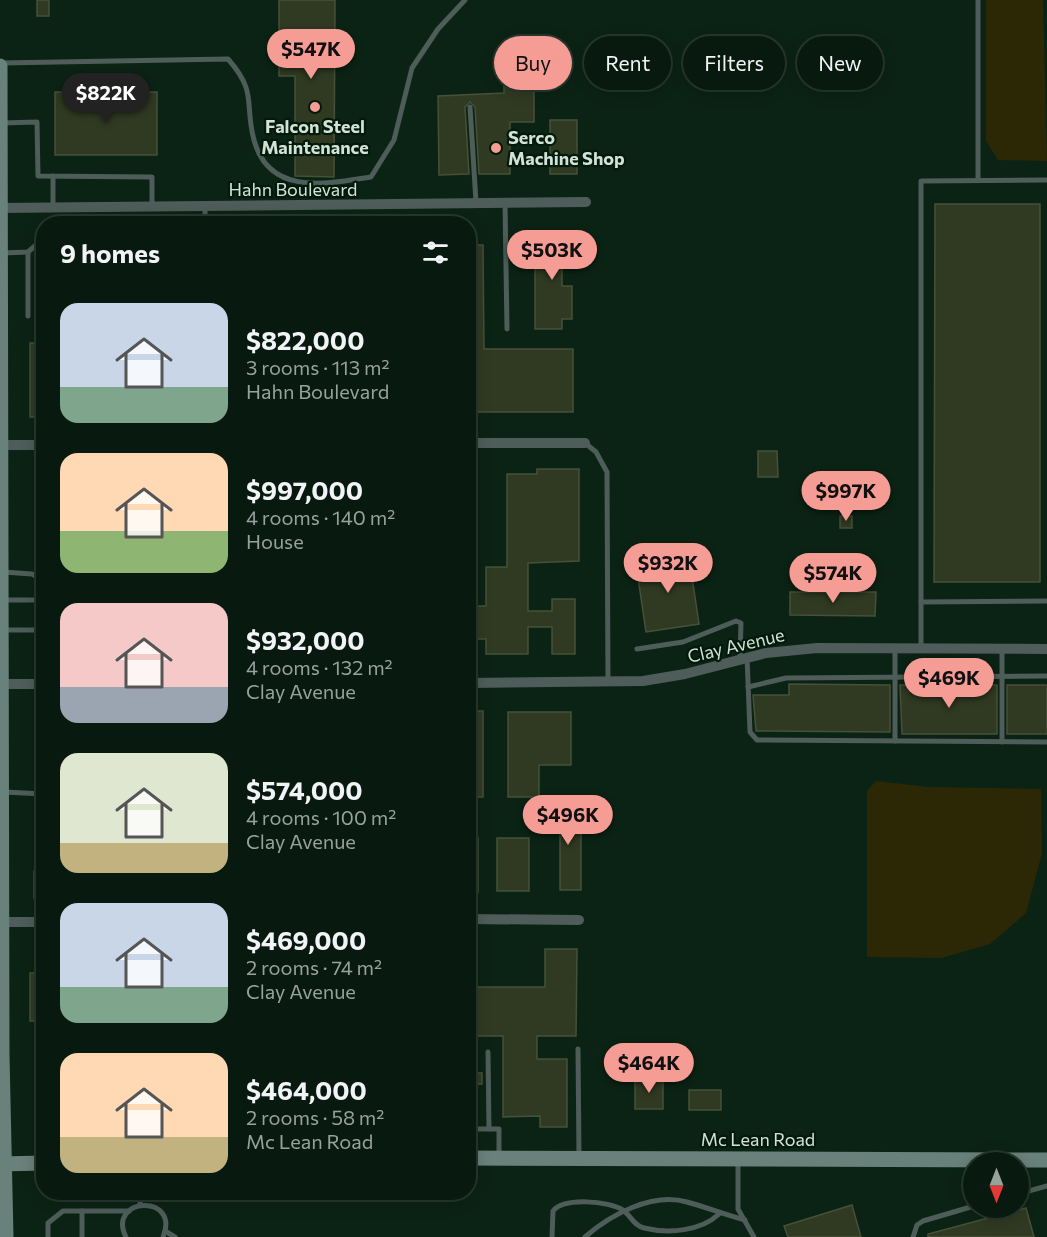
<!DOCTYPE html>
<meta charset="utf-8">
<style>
:root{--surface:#081a0f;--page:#112318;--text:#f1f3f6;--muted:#98a19e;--line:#29382f;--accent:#f59c95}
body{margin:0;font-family:Commissioner,sans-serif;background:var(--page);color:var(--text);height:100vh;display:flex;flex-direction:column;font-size:22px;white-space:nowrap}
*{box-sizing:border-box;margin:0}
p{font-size:20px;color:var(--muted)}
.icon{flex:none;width:33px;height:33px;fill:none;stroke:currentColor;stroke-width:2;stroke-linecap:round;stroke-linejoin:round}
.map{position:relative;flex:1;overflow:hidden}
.sheet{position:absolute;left:36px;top:216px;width:440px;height:984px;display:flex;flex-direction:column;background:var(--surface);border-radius:24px;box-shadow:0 3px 15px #0003,0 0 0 2px var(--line)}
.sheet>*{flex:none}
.banner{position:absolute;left:494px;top:36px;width:464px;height:54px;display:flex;gap:12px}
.needle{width:39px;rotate:180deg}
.tools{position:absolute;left:963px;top:1152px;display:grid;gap:12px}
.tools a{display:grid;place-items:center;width:66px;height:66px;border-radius:50%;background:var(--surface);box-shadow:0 3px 15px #0003,0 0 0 2px var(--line);font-size:30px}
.price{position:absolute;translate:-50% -51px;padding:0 14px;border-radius:21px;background:var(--accent);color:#111;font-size:20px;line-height:39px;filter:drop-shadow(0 2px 3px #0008)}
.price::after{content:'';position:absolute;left:50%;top:36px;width:18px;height:14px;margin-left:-9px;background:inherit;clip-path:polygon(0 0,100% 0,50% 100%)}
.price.current{background:#222;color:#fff}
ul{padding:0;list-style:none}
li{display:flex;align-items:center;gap:18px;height:150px;padding:0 24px}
li span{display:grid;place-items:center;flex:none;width:168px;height:120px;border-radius:18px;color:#555}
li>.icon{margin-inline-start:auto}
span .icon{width:72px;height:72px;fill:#fffc;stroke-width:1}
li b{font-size:26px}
h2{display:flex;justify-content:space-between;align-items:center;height:72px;padding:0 24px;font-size:26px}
.tag{padding:0 21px;border-radius:27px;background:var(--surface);box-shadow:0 3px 15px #0003,0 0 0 2px var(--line);font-size:21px;line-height:54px}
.tag.current{background:var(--accent);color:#111}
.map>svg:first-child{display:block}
.green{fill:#2c2806}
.building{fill:#303a22;stroke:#465137;stroke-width:1.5}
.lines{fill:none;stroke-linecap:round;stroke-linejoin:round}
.lane{stroke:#4e5d59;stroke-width:5}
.street{stroke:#4e5d59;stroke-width:10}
.secondary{stroke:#69817b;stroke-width:15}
.poi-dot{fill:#f59c95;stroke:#031a0b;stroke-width:2}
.labels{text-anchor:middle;stroke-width:4.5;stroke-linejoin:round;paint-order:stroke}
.poi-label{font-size:18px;font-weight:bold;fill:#d3e2d7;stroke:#031a0b}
.street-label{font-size:18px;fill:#d3e2d7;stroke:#031a0b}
</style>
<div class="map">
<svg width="1047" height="1237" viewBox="0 0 1047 1237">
<rect width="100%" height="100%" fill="#0b2314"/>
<g class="green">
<path d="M986 0H1043L1047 161 998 160 986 141Z"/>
<path d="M876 781 929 787 1041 789 1042 853 1026 913 990 944 941 958 867 957V791Z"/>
</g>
<g class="building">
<rect x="37" y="0" width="12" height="16"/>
<path d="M279 0H335L334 177 295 176V76H279Z"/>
<path d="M504 84H534V122H510V174H479L475 107 470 102 465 107 469 174 439 175 438 96 504 93Z"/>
<rect x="55" y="92" width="102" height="63"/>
<rect x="550" y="120" width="27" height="54"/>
<path d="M935 204H1040V582H934Z"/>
<path d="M572 235V268H562V286H572V319H562V329H535V236Z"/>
<path d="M468 245H483L484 349H573V412H468Z"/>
<rect x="30" y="343" width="14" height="74"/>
<path d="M758 451H777L778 477H758Z"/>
<path d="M537 469H579V561L528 563V611H552V599H575V654H552V627H528V654H486V639H468V606H486V567H507V474H537Z"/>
<rect x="840" y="516" width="12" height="12"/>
<path d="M689 556 699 624 646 632 636 564Z"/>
<path d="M790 592H876L875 616 790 615Z"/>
<path d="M789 684 890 685V732L756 731 753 695H789Z"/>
<path d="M900 685H997V734H902Z"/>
<rect x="1007" y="685" width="40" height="49"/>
<rect x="468" y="711" width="15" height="86"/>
<path d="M508 712H571V765H539V797H508Z"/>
<path d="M547 811H581V890H560V833H547Z"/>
<rect x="468" y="838" width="10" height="54"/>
<rect x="497" y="838" width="32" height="53"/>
<path d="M34 871H44V897L34 898Z"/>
<path d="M545 949H577L576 1036H537V1059H567V1127H540V1116L503 1117V1036H468V987H545Z"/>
<rect x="30" y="973" width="14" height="48"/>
<rect x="468" y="1073" width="14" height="11"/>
<rect x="635" y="1080" width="28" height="29"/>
<rect x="689" y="1090" width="32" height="20"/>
<path d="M852 1205 861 1237H788L784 1226Z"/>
<path d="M1026 1208 1034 1237H928V1234Z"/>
</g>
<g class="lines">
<g class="lane">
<path d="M978 0V180"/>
<path d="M1 63 228 59C258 93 244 103 254 140 269 196 326 184 371 177L394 140 412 68 438 29 465 0"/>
<path d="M470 107 476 202"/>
<path d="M2 123 37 122 38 176 152 177V207"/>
<path d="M53 176V208"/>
<path d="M505 203 507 329"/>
<path d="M205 207V224"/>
<path d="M106 224 127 222"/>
<path d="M28 252V316"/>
<path d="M3 253 28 252 44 238"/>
<path d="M585 443 596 452 607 472 608 682"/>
<path d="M3 572 32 574 43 580 44 584"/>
<path d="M3 600H44"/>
<path d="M921 602 1047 601"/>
<path d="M3 630H44"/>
<path d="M895 647V741"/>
<path d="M921 647V181L1047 180"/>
<path d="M1002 648V742"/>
<path d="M637 649 683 642 736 621 741 623 740 659"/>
<path d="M747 657 750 732 757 740 1047 742"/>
<path d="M748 687 786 678 1047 676"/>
<path d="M4 792 44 794"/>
<path d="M578 1049 579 1157"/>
<path d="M488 1052 489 1129"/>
<path d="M473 1156V1129H499V1156"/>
<path d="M738 1162V1209L754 1237"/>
<path d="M140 1192V1205"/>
<path d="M1018 1194 1047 1186"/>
<path d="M165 1231 175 1237"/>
<path d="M48 1237V1223L63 1211H129"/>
<path d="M82 1237V1211"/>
<path d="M126 1237C106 1197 181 1193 163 1237"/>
<path d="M552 1237 553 1211C564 1197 609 1201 623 1210 631 1216 634 1226 644 1228 669 1234 701 1231 719 1214"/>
<path d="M585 1237C610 1215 652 1192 687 1202 706 1207 725 1215 745 1220"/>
<path d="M913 1237 917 1225 923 1221 974 1206"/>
</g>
<g class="street">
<path d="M0 208 586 202"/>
<path d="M468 443H585"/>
<path d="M0 445H44"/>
<path d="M468 683 643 681 685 674 766 653 817 648 1047 649"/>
<path d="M0 684H44"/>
<path d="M468 919 579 920"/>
<path d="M0 922H44"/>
</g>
<g class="secondary">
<path d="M0 66 2 1055 6 1237"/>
<path d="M468 1158 1047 1160"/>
<path d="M0 1164 44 1163"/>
</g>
</g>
<g class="poi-dot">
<circle cx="315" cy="107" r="6"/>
<circle cx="496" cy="148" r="6"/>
</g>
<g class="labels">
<g class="poi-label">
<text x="315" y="133">Falcon Steel<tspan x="315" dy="21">Maintenance</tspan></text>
<text x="508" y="144" text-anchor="start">Serco<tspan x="508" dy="21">Machine Shop</tspan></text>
</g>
<g class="street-label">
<text x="293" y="196">Hahn Boulevard</text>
<text transform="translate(736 646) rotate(-13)" y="6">Clay Avenue</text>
<text x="758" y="1146">Mc Lean Road</text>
</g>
</g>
</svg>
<div class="tools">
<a><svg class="needle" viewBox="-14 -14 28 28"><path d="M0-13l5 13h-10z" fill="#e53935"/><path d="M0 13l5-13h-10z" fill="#98a19e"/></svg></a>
</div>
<b class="price" style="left:311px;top:80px">$547K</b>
<b class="price current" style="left:106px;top:124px">$822K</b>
<b class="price" style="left:552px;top:281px">$503K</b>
<b class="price" style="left:846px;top:522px">$997K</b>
<b class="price" style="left:668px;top:594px">$932K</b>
<b class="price" style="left:833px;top:604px">$574K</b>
<b class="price" style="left:949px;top:709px">$469K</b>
<b class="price" style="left:568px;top:846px">$496K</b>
<b class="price" style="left:649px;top:1094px">$464K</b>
<div class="banner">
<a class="tag current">Buy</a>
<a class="tag">Rent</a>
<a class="tag">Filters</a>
<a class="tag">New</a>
</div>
<section class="sheet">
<h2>9 homes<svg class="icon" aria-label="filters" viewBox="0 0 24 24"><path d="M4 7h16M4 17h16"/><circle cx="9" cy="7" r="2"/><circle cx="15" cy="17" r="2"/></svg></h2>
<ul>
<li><span style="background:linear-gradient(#c9d6e8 70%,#7fa58c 0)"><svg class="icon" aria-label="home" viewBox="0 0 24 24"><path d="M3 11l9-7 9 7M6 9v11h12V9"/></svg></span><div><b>$822,000</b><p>3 rooms · 113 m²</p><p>Hahn Boulevard</p></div></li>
<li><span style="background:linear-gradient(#ffd9b3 65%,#8fb573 0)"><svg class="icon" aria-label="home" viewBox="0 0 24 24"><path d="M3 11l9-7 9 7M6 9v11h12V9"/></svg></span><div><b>$997,000</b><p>4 rooms · 140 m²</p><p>House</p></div></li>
<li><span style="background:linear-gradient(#f6c9c9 70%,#9aa5b1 0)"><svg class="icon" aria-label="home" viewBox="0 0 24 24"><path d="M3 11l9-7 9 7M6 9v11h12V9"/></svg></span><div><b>$932,000</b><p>4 rooms · 132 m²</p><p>Clay Avenue</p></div></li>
<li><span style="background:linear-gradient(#dfe7d0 75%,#c2b280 0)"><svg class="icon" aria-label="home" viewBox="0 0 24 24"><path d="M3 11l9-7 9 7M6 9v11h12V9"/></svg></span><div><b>$574,000</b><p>4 rooms · 100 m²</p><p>Clay Avenue</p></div></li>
<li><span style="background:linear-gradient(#c9d6e8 70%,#7fa58c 0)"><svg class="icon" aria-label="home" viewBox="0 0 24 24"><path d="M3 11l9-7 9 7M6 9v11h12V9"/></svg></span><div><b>$469,000</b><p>2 rooms · 74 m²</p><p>Clay Avenue</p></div></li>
<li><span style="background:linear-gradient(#ffd9b3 70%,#c2b280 0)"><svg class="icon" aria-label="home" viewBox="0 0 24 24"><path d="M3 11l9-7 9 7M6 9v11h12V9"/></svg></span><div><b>$464,000</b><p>2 rooms · 58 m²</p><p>Mc Lean Road</p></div></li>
</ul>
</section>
</div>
